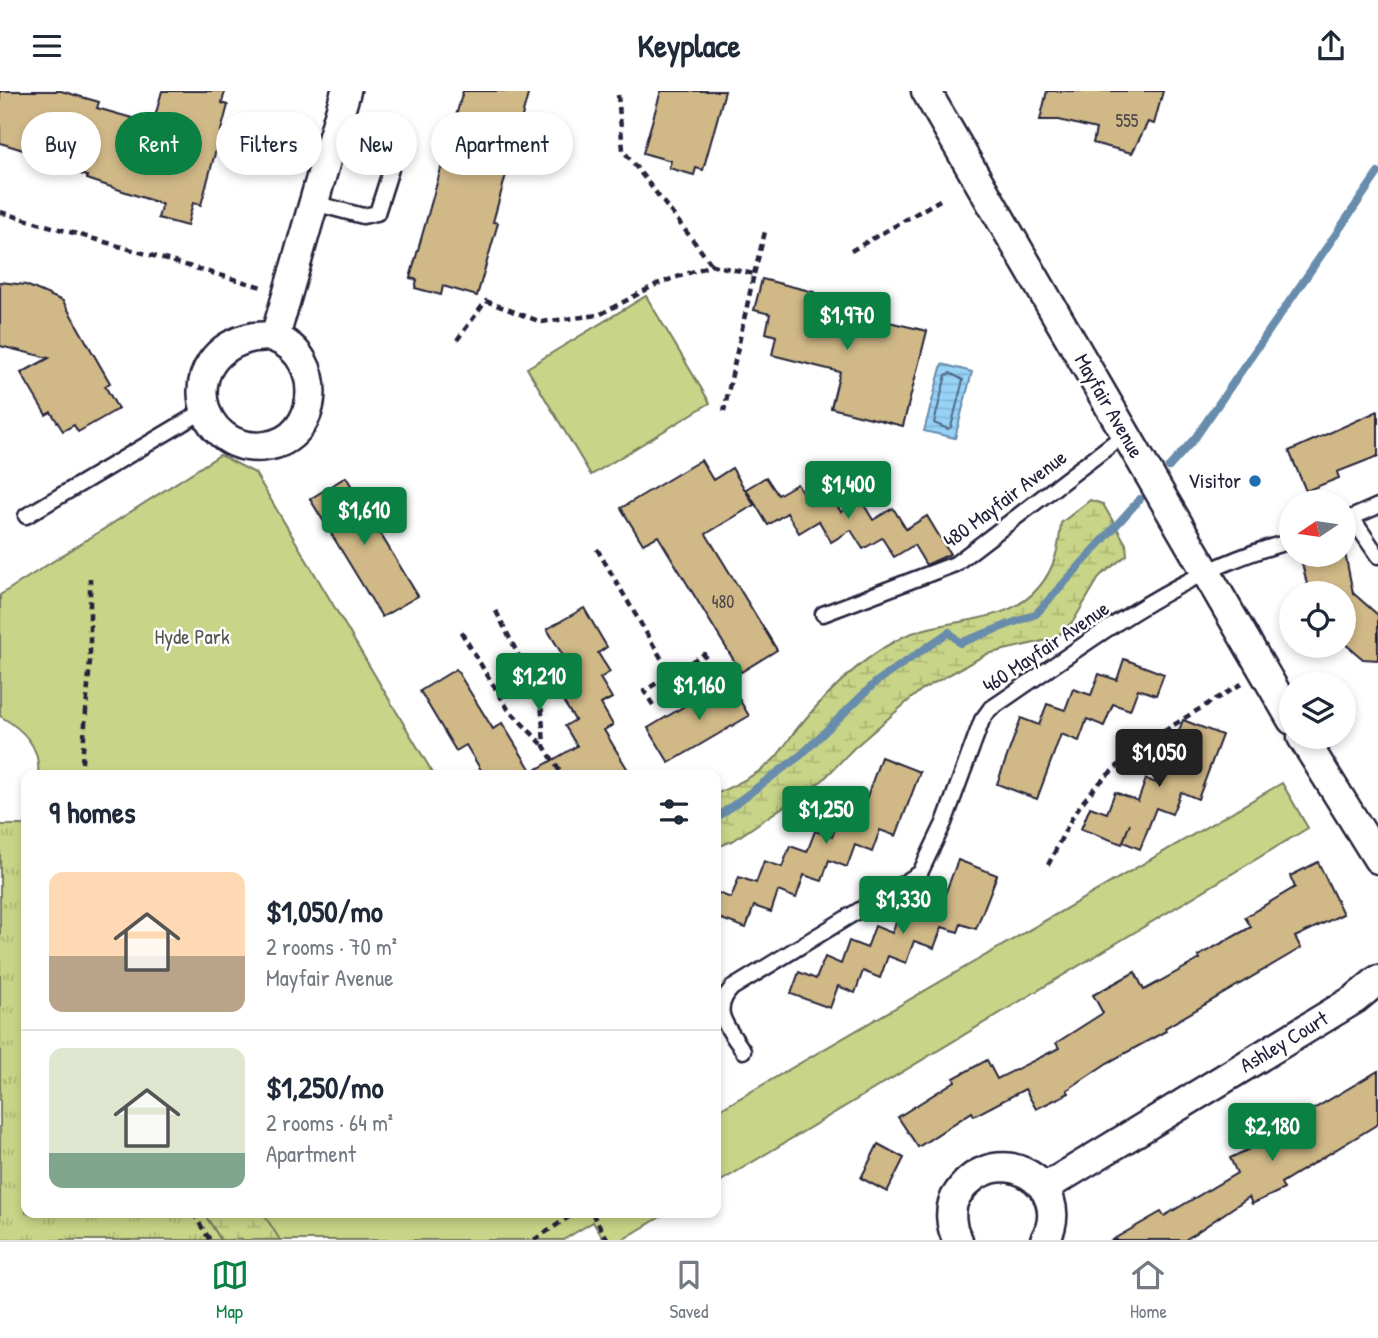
<!DOCTYPE html>
<meta charset="utf-8">
<style>
:root{--surface:#fff;--page:#f6f6f7;--text:#1f2937;--muted:#747a83;--line:#e0e1e3;--accent:#0b8043}
body{margin:0;font-family:"Patrick Hand",sans-serif;background:var(--page);color:var(--text);height:100vh;display:flex;flex-direction:column;font-size:26px;white-space:nowrap}
*{box-sizing:border-box;margin:0}
p{font-size:23px;color:var(--muted)}
.icon{flex:none;width:38px;height:38px;fill:none;stroke:currentColor;stroke-width:2;stroke-linecap:round;stroke-linejoin:round}
.map{position:relative;flex:1;overflow:hidden}
.sheet{position:absolute;left:21px;top:679px;width:700px;height:448px;display:flex;flex-direction:column;background:var(--surface);border-radius:14px;box-shadow:0 4px 10px #0003}
.sheet>*{flex:none}
.guide{position:absolute;left:21px;top:21px;width:700px;height:63px;display:flex;gap:14px}
.needle{width:46px;rotate:257deg}
.tools{position:absolute;left:1279px;top:399px;display:grid;gap:14px}
.tools a{display:grid;place-items:center;width:77px;height:77px;border-radius:50%;background:var(--surface);box-shadow:0 4px 10px #0003;font-size:35px}
.price{position:absolute;translate:-50% -60px;padding:0 16px;border-radius:7px;background:var(--accent);color:#fff;font-size:23px;line-height:46px;filter:drop-shadow(0 2px 4px #0008)}
.price::after{content:'';position:absolute;left:50%;top:42px;width:21px;height:16px;margin-left:-10px;background:inherit;clip-path:polygon(0 0,100% 0,50% 100%)}
.price.current{background:#222;color:#fff}
ul{padding:0;list-style:none}
li{display:flex;align-items:center;gap:21px;height:175px;padding:0 28px}
li+li{border-top:2px solid var(--line)}
li span{display:grid;place-items:center;flex:none;width:196px;height:140px;border-radius:14px;color:#555}
li>.icon{margin-inline-start:auto}
span .icon{width:84px;height:84px;fill:#fffc;stroke-width:1}
li b{font-size:30px}
h2{display:flex;justify-content:space-between;align-items:center;height:84px;padding:0 28px;font-size:30px}
.chip{padding:0 24px;border-radius:32px;background:var(--surface);box-shadow:0 4px 10px #0003;font-size:24px;line-height:63px}
.chip.current{background:var(--accent);color:#fff}
header{display:flex;justify-content:space-between;align-items:center;height:91px;padding:0 28px;background:var(--surface);font-size:32px;font-weight:800}
.menu{display:flex;justify-content:space-around;align-items:center;height:98px;border-top:2px solid var(--line);background:var(--surface);font-size:19px;color:var(--muted)}
.menu a{display:grid;justify-items:center;gap:4px}
.menu .current{color:var(--accent)}
.map>svg:first-child{display:block}
.grass{fill:url(#grass-tufts);stroke:#757b61;stroke-width:2}
.wetland{fill:url(#wetland-marsh);stroke:#757b61;stroke-width:2}
.green{fill:#c8d487;stroke:#757b61;stroke-width:2}
.water{fill:url(#water-rules);stroke:#688cac;stroke-width:2}
.lines{fill:none;stroke-linecap:round;stroke-linejoin:round}
.shore{stroke:#516986;stroke-width:2}
.stream{stroke:#688cac;stroke-width:8}
.building{fill:#d0b887;stroke:#22223b;stroke-width:2}
.lane-casing{stroke:#22223b;stroke-width:19}
.street-casing{stroke:#22223b;stroke-width:33}
.path{stroke:#22223b;stroke-width:4.5;stroke-dasharray:7 5;stroke-linecap:butt}
.lane{stroke:#fff;stroke-width:14}
.street{stroke:#fff;stroke-width:28}
.poi-dot{fill:#1f6fb2;stroke:#fff;stroke-width:2.5}
.labels{text-anchor:middle;stroke-width:5;stroke-linejoin:round;paint-order:stroke}
.number-label{font-size:18px;fill:#4e484e}
.street-label{font-size:21px;fill:#22223b;stroke:#fff}
.poi-label{font-size:21px;fill:#22223b;stroke:#fff;text-anchor:end}
.park-label{font-size:21px;fill:#545752;stroke:#fff}
</style>
<header><svg class="icon" aria-label="menu" viewBox="0 0 24 24"><path d="M4 6h16M4 12h16M4 18h16"/></svg>Keyplace<svg class="icon" aria-label="share" viewBox="0 0 24 24"><path d="M12 15V3M7 8l5-5 5 5M5 13v7h14v-7"/></svg></header>
<div class="map">
<svg width="1378" height="1149" viewBox="0 0 1378 1149">
<defs>
<pattern id="grass-tufts" width="24" height="20" patternUnits="userSpaceOnUse" patternTransform="scale(1.75)"><rect width="24" height="20" fill="#c8d487"/><path d="M3 7l-1-3M5 7V3M7 7l1-3M15 17l-1-3M17 17v-4M19 17l1-3" fill="none" stroke="#acb675"/></pattern>
<pattern id="wetland-marsh" width="20" height="14" patternUnits="userSpaceOnUse" patternTransform="scale(1.75)"><rect width="20" height="14" fill="#c8d487"/><path d="M1 5h8M5 5V1M11 12h8M15 12V8" fill="none" stroke="#acb675"/></pattern>
<pattern id="water-rules" width="6" height="5" patternUnits="userSpaceOnUse" patternTransform="scale(1.75)"><rect width="6" height="5" fill="#97d3f7"/><path d="M0 2.5h6" fill="none" stroke="#82b5d5"/></pattern>
</defs>
<rect width="100%" height="100%" fill="#fff"/>
<filter id="ink" filterUnits="userSpaceOnUse"><feTurbulence type="fractalNoise" baseFrequency=".0143" numOctaves="2"/><feDisplacementMap in="SourceGraphic" scale="14" xChannelSelector="R" yChannelSelector="G"/><feConvolveMatrix kernelMatrix="1 2 1 2 8 2 1 2 1" color-interpolation-filters="sRGB"/></filter>
<g filter="url(#ink)">
<path class="grass" d="M0 734H26V1122H204L221 1149H0Z"/>
<g class="wetland">
<path d="M1090 409 1103 413 1126 453 1127 464 1100 485 1074 529 1056 547 987 563 921 599 854 657 823 689 734 749 716 757V703C735 694 760 683 775 667 784 657 791 644 801 633 827 602 861 568 897 549 939 525 1006 537 1039 496 1055 477 1059 456 1061 432Z"/>
<path d="M204 1122H326L295 1149H221Z"/>
</g>
<g class="green">
<path d="M646 205 710 312 591 384 527 277Z"/>
<path d="M220 364 255 382 434 684H38C41 656 24 639 0 625V504Z"/>
<path d="M1282 692 1308 737 716 1093V1021Z"/>
<path d="M263 1122H667L622 1149H604L593 1131 563 1149H280Z"/>
</g>
<path class="water" d="M942 273 972 281 955 347 924 340Z"/>
<g class="lines">
<path class="shore" d="M950 282 963 289 951 336 948 338 934 332 946 284Z"/>
<g class="stream">
<path d="M1169 376 1195 347 1378 82"/>
<path d="M716 727 801 664 876 591 949 541 960 552 1036 523 1140 408"/>
</g>
</g>
<g class="building">
<path d="M0 0H61L99 11 97 17 153 33 162 0H225L222 12 228 14 201 114 193 112 187 135 158 127 162 113 87 88V85L61 77 63 71 0 52Z"/>
<path d="M463 0H529L493 131 498 132 477 205 443 195 441 204 415 197 417 189 410 187Z"/>
<path d="M661 0H725L703 79 696 77 694 84 669 77 671 70 643 62Z"/>
<path d="M1047 0H1163L1154 33 1148 31 1132 62 1093 52 1096 38 1059 29H1040Z"/>
<path d="M762 188 814 201 809 225 852 236 855 223 927 240 903 335 831 317 840 281 772 264 776 245 766 242 770 223 754 219Z"/>
<path d="M0 191 26 194 63 210 110 292 105 295 118 318 78 341 74 334 63 340 51 321 46 324 21 282 49 267 0 255Z"/>
<path d="M1378 320V365L1337 381 1339 387 1306 400 1289 360Z"/>
<path d="M701 369 713 389 732 377 754 414 706 443 777 559 741 581 658 445 643 453 621 417Z"/>
<path d="M346 386 418 505 382 526 310 408Z"/>
<path d="M766 386 778 404 797 393 810 413 830 402 841 421 861 409 873 429 893 417 906 438 927 425 950 463 926 474 914 454 894 466 882 447 863 458 851 439 831 451 819 430 799 442 787 422 768 434 746 398Z"/>
<path d="M1345 462 1353 502 1378 524V569L1363 568 1344 552V502H1309L1302 472Z"/>
<path d="M584 517 607 556 598 562 610 581 600 587 612 607 601 613 613 634 604 639 631 684H484L466 654 456 660 420 600 456 578 493 638 502 632 532 681 577 655 565 635 575 629 563 610 573 604 561 584 571 578 547 538Z"/>
<path d="M1124 568 1164 583 1156 604 1138 598 1130 619 1113 613 1104 635 1087 628 1079 650 1061 643 1037 708 997 693 1021 627 1039 634 1047 613 1065 619 1073 598 1091 604 1099 583 1117 589Z"/>
<path d="M728 589 749 625 669 672 648 637Z"/>
<path d="M1183 629 1222 644 1198 708 1181 701 1172 723 1156 717 1140 758 1123 751 1130 732 1122 753 1081 738 1090 716 1107 722 1115 701 1138 710 1146 688 1159 693Z"/>
<path d="M881 666 920 681 896 745 880 739 872 761 855 754 847 776 829 769 822 790 804 784 796 807 778 800 771 821 754 815 746 837 716 826V801L731 807 739 786 756 792 764 770 782 776 790 755 807 761 815 740 832 746 840 724 858 731Z"/>
<path d="M958 769 997 784 976 838 961 833 958 841 942 836 934 857 914 850 906 872 888 865 880 887 863 880 855 902 838 895 830 917 791 903 799 881 816 888 825 866 841 873 849 850 867 857 875 835 892 842 900 820 917 826 925 805 942 811Z"/>
<path d="M1318 771 1343 823 1295 846 1301 857 1165 937 1166 940 1107 972 1067 999 1069 1002 1036 1018 1025 998 974 1025 972 1021 918 1056 898 1026 955 990 954 987 987 969 997 988 1059 957 1056 952 1103 922 1093 904 1135 881 1144 899 1200 868 1198 865 1251 836 1245 826 1295 796 1290 785Z"/>
<path d="M1378 980V1033L1281 1092 1284 1098 1252 1113 1249 1106 1185 1149H1112L1161 1121 1164 1125 1237 1082 1230 1067 1277 1045 1275 1041Z"/>
<path d="M878 1053 904 1067 887 1101 861 1087Z"/>
</g>
<g class="lines">
<g class="lane-casing">
<g id="lane">
<path d="M314 112 363 125 377 122 391 78 382 59 333 47"/>
<path d="M26 425 205 319"/>
<path d="M1352 427 1378 465"/>
<path d="M1344 430 1378 415"/>
<path d="M823 523 955 473 1125 343"/>
<path d="M743 960C729 937 709 921 732 897L920 782 944 732 982 629 990 618C1086 554 1179 478 1292 450"/>
</g>
</g>
<g class="street-casing">
<g id="street">
<path d="M926 0 1292 629"/>
<path d="M254 246C260 246 270 244 275 247 326 266 321 348 266 355 197 365 172 263 254 246Z"/>
<path d="M275 246 346 0"/>
<path d="M1302 646 1378 768"/>
<path d="M1044 1097 1355 908 1378 889"/>
<path d="M958 1149C950 1136 948 1115 958 1102 999 1044 1076 1095 1045 1149"/>
</g>
</g>
<g class="path">
<path d="M618 4 623 59 712 174"/>
<path d="M0 121 265 197"/>
<path d="M851 160 940 109"/>
<path d="M754 183 765 141"/>
<path d="M457 249 486 210 541 231 599 224 657 193 712 174 754 183 724 320"/>
<path d="M597 458 671 584"/>
<path d="M496 520 541 609 544 655 562 684"/>
<path d="M461 541 508 618 544 655"/>
<path d="M683 576 692 590"/>
<path d="M664 588 672 602"/>
<path d="M653 614 644 600 704 563 711 576"/>
<path d="M81 684 90 569V487"/>
<path d="M1048 774C1059 754 1068 730 1082 712 1119 663 1191 623 1243 592"/>
<path d="M193 1122 210 1149"/>
<path d="M592 1122 608 1149"/>
<path d="M534 1149 575 1122"/>
</g>
<use href="#lane" class="lane"/>
<use href="#street" class="street"/>
</g>
</g>
<circle class="poi-dot" cx="1255" cy="390" r="7"/>
<g class="labels">
<g class="number-label">
<text x="1127" y="36">555</text>
<text x="723" y="517">480</text>
</g>
<g class="street-label">
<text transform="translate(1109 315) rotate(60)" y="7">Mayfair Avenue</text>
<text transform="translate(1005 408) rotate(-37)" y="7">480 Mayfair Avenue</text>
<text transform="translate(1046 556) rotate(-34)" y="7">460 Mayfair Avenue</text>
<text transform="translate(1284 951) rotate(-31)" y="7">Ashley Court</text>
</g>
<g class="poi-label">
<text x="1241" y="397">Visitor</text>
</g>
<g class="park-label">
<text x="192" y="553">Hyde Park</text>
</g>
</g>
</svg>
<div class="tools">
<a><svg class="needle" viewBox="-14 -14 28 28"><path d="M0-13l5 13h-10z" fill="#e53935"/><path d="M0 13l5-13h-10z" fill="#747a83"/></svg></a>
<a><svg class="icon" aria-label="locate" viewBox="0 0 24 24"><circle cx="12" cy="12" r="6"/><path d="M12 2v4M12 18v4M2 12h4M18 12h4"/></svg></a>
<a><svg class="icon" aria-label="layers" viewBox="0 0 24 24"><path d="M12 4l9 5-9 5-9-5zM3 14l9 5 9-5"/></svg></a>
</div>
<b class="price" style="left:847px;top:261px">$1,970</b>
<b class="price" style="left:848px;top:430px">$1,400</b>
<b class="price" style="left:364px;top:456px">$1,610</b>
<b class="price" style="left:539px;top:622px">$1,210</b>
<b class="price" style="left:699px;top:631px">$1,160</b>
<b class="price current" style="left:1159px;top:698px">$1,050</b>
<b class="price" style="left:826px;top:755px">$1,250</b>
<b class="price" style="left:903px;top:845px">$1,330</b>
<b class="price" style="left:1272px;top:1072px">$2,180</b>
<div class="guide">
<a class="chip">Buy</a>
<a class="chip current">Rent</a>
<a class="chip">Filters</a>
<a class="chip">New</a>
<a class="chip">Apartment</a>
</div>
<section class="sheet">
<h2>9 homes<svg class="icon" aria-label="filters" viewBox="0 0 24 24"><path d="M4 7h16M4 17h16"/><circle cx="9" cy="7" r="2"/><circle cx="15" cy="17" r="2"/></svg></h2>
<ul>
<li><span style="background:linear-gradient(#ffd9b3 60%,#b9a48a 0)"><svg class="icon" aria-label="home" viewBox="0 0 24 24"><path d="M3 11l9-7 9 7M6 9v11h12V9"/></svg></span><div><b>$1,050/mo</b><p>2 rooms · 70 m²</p><p>Mayfair Avenue</p></div></li>
<li><span style="background:linear-gradient(#dfe7d0 75%,#7fa58c 0)"><svg class="icon" aria-label="home" viewBox="0 0 24 24"><path d="M3 11l9-7 9 7M6 9v11h12V9"/></svg></span><div><b>$1,250/mo</b><p>2 rooms · 64 m²</p><p>Apartment</p></div></li>
</ul>
</section>
</div>
<nav class="menu">
<a class="current"><svg class="icon" aria-label="map" viewBox="0 0 24 24"><path d="M3 6l6-2 6 2 6-2v14l-6 2-6-2-6 2zM9 4v14M15 6v14"/></svg>Map</a>
<a><svg class="icon" aria-label="saved" viewBox="0 0 24 24"><path d="M7 4h10v16l-5-4-5 4z"/></svg>Saved</a>
<a><svg class="icon" aria-label="home" viewBox="0 0 24 24"><path d="M3 11l9-7 9 7M6 9v11h12V9"/></svg>Home</a>
</nav>
